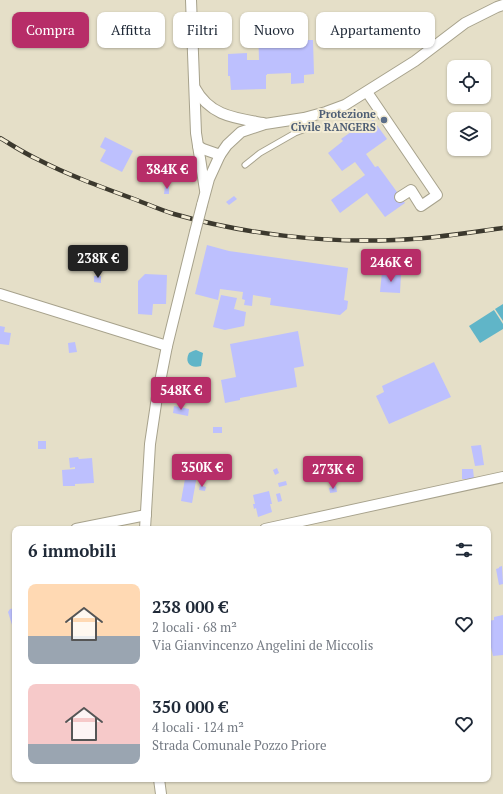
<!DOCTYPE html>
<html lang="it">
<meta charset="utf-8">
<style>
:root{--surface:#fff;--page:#f6f6f7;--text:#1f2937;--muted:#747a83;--accent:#b72d68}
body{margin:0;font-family:"PT Serif",serif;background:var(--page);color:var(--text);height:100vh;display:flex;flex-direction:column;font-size:15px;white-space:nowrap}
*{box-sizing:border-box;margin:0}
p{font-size:13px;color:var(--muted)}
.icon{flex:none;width:22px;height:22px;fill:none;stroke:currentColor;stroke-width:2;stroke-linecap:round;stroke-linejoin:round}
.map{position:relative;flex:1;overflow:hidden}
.sheet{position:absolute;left:12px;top:526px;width:479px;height:256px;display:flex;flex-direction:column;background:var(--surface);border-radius:8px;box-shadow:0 1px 3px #0004}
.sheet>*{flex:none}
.hud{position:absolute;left:12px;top:12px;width:479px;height:36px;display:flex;gap:8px}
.buttons{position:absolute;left:447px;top:60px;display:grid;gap:8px}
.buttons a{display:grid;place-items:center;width:44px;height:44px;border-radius:8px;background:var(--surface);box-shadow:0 1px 3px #0004;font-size:20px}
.price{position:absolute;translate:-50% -34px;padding:0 9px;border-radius:4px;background:var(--accent);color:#fff;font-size:13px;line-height:26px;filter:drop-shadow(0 1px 2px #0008)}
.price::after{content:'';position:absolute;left:50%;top:24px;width:12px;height:9px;margin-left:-6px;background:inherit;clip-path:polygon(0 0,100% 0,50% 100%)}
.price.selected{background:#222;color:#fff}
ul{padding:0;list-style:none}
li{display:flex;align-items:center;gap:12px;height:100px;padding:0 16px}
li span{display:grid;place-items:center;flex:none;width:112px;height:80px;border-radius:8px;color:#555}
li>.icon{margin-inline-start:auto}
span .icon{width:48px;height:48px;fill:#fffc;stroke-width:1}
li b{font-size:17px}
h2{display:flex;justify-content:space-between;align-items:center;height:48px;padding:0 16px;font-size:17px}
.pill{padding:0 14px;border-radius:8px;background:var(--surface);box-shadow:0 1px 3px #0004;font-size:14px;line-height:36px}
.pill.selected{background:var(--accent);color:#fff}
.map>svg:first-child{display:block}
.water{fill:#60b5c8}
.building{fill:#bdc0fe}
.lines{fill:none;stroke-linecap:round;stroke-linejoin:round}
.service-casing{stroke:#a7a28c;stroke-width:7}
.minor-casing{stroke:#a7a28c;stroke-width:12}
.service{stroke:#fff;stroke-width:5}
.minor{stroke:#fff;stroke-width:10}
.rail-casing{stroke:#3c392e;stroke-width:4.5}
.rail{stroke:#f3ecd5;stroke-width:3;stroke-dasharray:9;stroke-linecap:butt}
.minor-bridge-casing{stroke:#a7a28c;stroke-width:12;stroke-linecap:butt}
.minor-bridge{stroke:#fff;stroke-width:10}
.service-dot{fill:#5c6f8a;stroke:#f3ecd5;stroke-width:1.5}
.labels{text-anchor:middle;stroke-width:4;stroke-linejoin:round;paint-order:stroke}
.service-label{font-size:11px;font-weight:bold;fill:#4e5e75;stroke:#f3ecd5;text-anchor:end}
</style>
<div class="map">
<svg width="503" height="794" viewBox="0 0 503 794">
<rect width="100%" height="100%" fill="#e5dfc8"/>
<g class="water">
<path d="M503 304V321L495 309Z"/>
<path d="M494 310 503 324V329L480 343 469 326Z"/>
<path d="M196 350 203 353 201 366C191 369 184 363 189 353L193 351Z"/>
</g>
<g class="building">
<path d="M283 25 284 41H277V47L290 46 289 32H303V40H313L314 74 304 75V83L291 84V73L267 74V75H266V89L231 90 230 76H228V54L247 53V60H259L258 26Z"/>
<path d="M373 120 387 139 366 154 375 167 378 166 405 203 385 217 367 193 340 213 331 200 365 175 355 162 342 171 328 153 343 141 341 139 365 122 367 125Z"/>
<path d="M105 137 133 151 122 172 100 161 106 150 100 147Z"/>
<path d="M145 157 152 160 149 167 142 164Z"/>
<path d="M165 186H169V194H164Z"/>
<path d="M234 196 237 199 229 205 226 202Z"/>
<path d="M207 245 229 251 348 268 344 300 348 301 347 309 340 315 270 305 271 298 253 295 252 306 244 305 245 300 242 299 243 292 220 289 218 300 195 294Z"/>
<path d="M382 272 401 274 400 293 380 292Z"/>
<path d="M145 274 167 275 166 304H153L152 315 138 314V281Z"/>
<path d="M94 276H101V283L94 282Z"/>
<path d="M221 295 237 298 234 309 246 312 244 326 225 330 213 327Z"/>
<path d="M0 326 5 327 4 332 11 333 9 345 0 344Z"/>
<path d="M298 331 304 366 294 368 297 387 240 398V400L225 403 221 380 236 377 230 344Z"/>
<path d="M75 342 77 352 69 353 68 343Z"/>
<path d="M434 362 451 397 389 424 376 396 384 392 382 386Z"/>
<path d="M174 406 189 409 188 416 173 413Z"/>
<rect x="213" y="427" width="9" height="6"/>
<rect x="38" y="441" width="8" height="8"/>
<path d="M481 445 484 465 475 466 471 446Z"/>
<path d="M78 457 79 459 92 458 94 483 75 484V486H63L62 470 75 469V467L70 468 69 458Z"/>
<path d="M187 468 198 470 192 503 181 501Z"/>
<path d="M277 468 279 473 275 475 273 470Z"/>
<path d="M462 469H473L474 479H462Z"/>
<path d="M286 481 287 485 279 487 278 483Z"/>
<path d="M200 485 206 487 205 491 199 490Z"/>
<path d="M336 486 337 492 330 493 329 488Z"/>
<path d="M269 491 272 504H270L272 512 258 517 256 508 254 509 253 504H255L253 495Z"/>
<path d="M280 493 282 501 278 502 276 494Z"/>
<path d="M502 566 503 584 499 585 496 569 499 568V567Z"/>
<path d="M15 608V629L13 628 8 612 10 609Z"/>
<path d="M503 615V655L493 656 490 643H488V636L489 635 488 621 494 620V617Z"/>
</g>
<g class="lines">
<g class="service-casing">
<path id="service" d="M245 165 260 153 295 133 303 130 310 117"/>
</g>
<g class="minor-casing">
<g id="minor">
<path d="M191 0 196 133 205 190"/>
<path d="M195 88C210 116 235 118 263 123"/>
<path d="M367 92 437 195 421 206 411 190 400 197"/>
<path d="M198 146 203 149 220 155"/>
<path d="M202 205 209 179 220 155 227 145 241 132 265 124 304 118 326 112 345 105 415 61 465 23 497 7 503 5"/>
<path d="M0 294 167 346"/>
<path d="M76 529 146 515"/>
<path d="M145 529 150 444 157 397 167 346 195 232"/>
<path d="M265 529 503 477"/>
<path d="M159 779 161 794"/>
</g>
</g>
<use href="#service" class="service"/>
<use href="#minor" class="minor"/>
<g class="rail-casing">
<path id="rail" d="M0 138C12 145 24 153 37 159 68 175 101 187 134 199 147 204 161 210 174 214 244 234 322 243 395 240 431 239 467 233 503 228"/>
</g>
<use href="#rail" class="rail"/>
<g class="minor-bridge-casing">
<path id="minor-bridge" d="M195 232 202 205"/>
</g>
<use href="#minor-bridge" class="minor-bridge"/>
</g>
<circle class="service-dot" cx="384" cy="120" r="4"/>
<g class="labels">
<g class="service-label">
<text x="376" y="118">Protezione<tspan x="376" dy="13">Civile RANGERS</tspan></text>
</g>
</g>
</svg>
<div class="buttons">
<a><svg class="icon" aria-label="locate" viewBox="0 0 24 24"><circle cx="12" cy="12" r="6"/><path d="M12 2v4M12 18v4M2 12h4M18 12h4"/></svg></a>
<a><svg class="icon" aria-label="layers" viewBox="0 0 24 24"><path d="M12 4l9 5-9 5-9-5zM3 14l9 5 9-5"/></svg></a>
</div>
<b class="price" style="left:167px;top:190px">384K €</b>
<b class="price selected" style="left:98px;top:279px">238K €</b>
<b class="price" style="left:391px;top:283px">246K €</b>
<b class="price" style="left:181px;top:411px">548K €</b>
<b class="price" style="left:202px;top:488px">350K €</b>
<b class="price" style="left:333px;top:490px">273K €</b>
<div class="hud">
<a class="pill selected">Compra</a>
<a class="pill">Affitta</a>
<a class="pill">Filtri</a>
<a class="pill">Nuovo</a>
<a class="pill">Appartamento</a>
</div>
<section class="sheet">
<h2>6 immobili<svg class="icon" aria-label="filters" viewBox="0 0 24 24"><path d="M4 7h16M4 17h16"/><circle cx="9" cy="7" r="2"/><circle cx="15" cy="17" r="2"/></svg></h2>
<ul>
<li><span style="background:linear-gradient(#ffd9b3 65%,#9aa5b1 0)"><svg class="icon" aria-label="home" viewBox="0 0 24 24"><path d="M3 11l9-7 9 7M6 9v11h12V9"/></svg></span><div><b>238 000 €</b><p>2 locali · 68 m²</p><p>Via Gianvincenzo Angelini de Miccolis</p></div><svg class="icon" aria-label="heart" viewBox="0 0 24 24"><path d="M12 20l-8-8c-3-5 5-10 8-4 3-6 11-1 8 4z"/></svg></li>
<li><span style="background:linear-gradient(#f6c9c9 75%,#9aa5b1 0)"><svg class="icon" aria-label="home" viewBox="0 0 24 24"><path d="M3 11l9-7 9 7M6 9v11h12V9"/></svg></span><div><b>350 000 €</b><p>4 locali · 124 m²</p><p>Strada Comunale Pozzo Priore</p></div><svg class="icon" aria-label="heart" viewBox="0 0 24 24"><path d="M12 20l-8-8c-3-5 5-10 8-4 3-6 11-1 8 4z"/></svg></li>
</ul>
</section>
</div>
